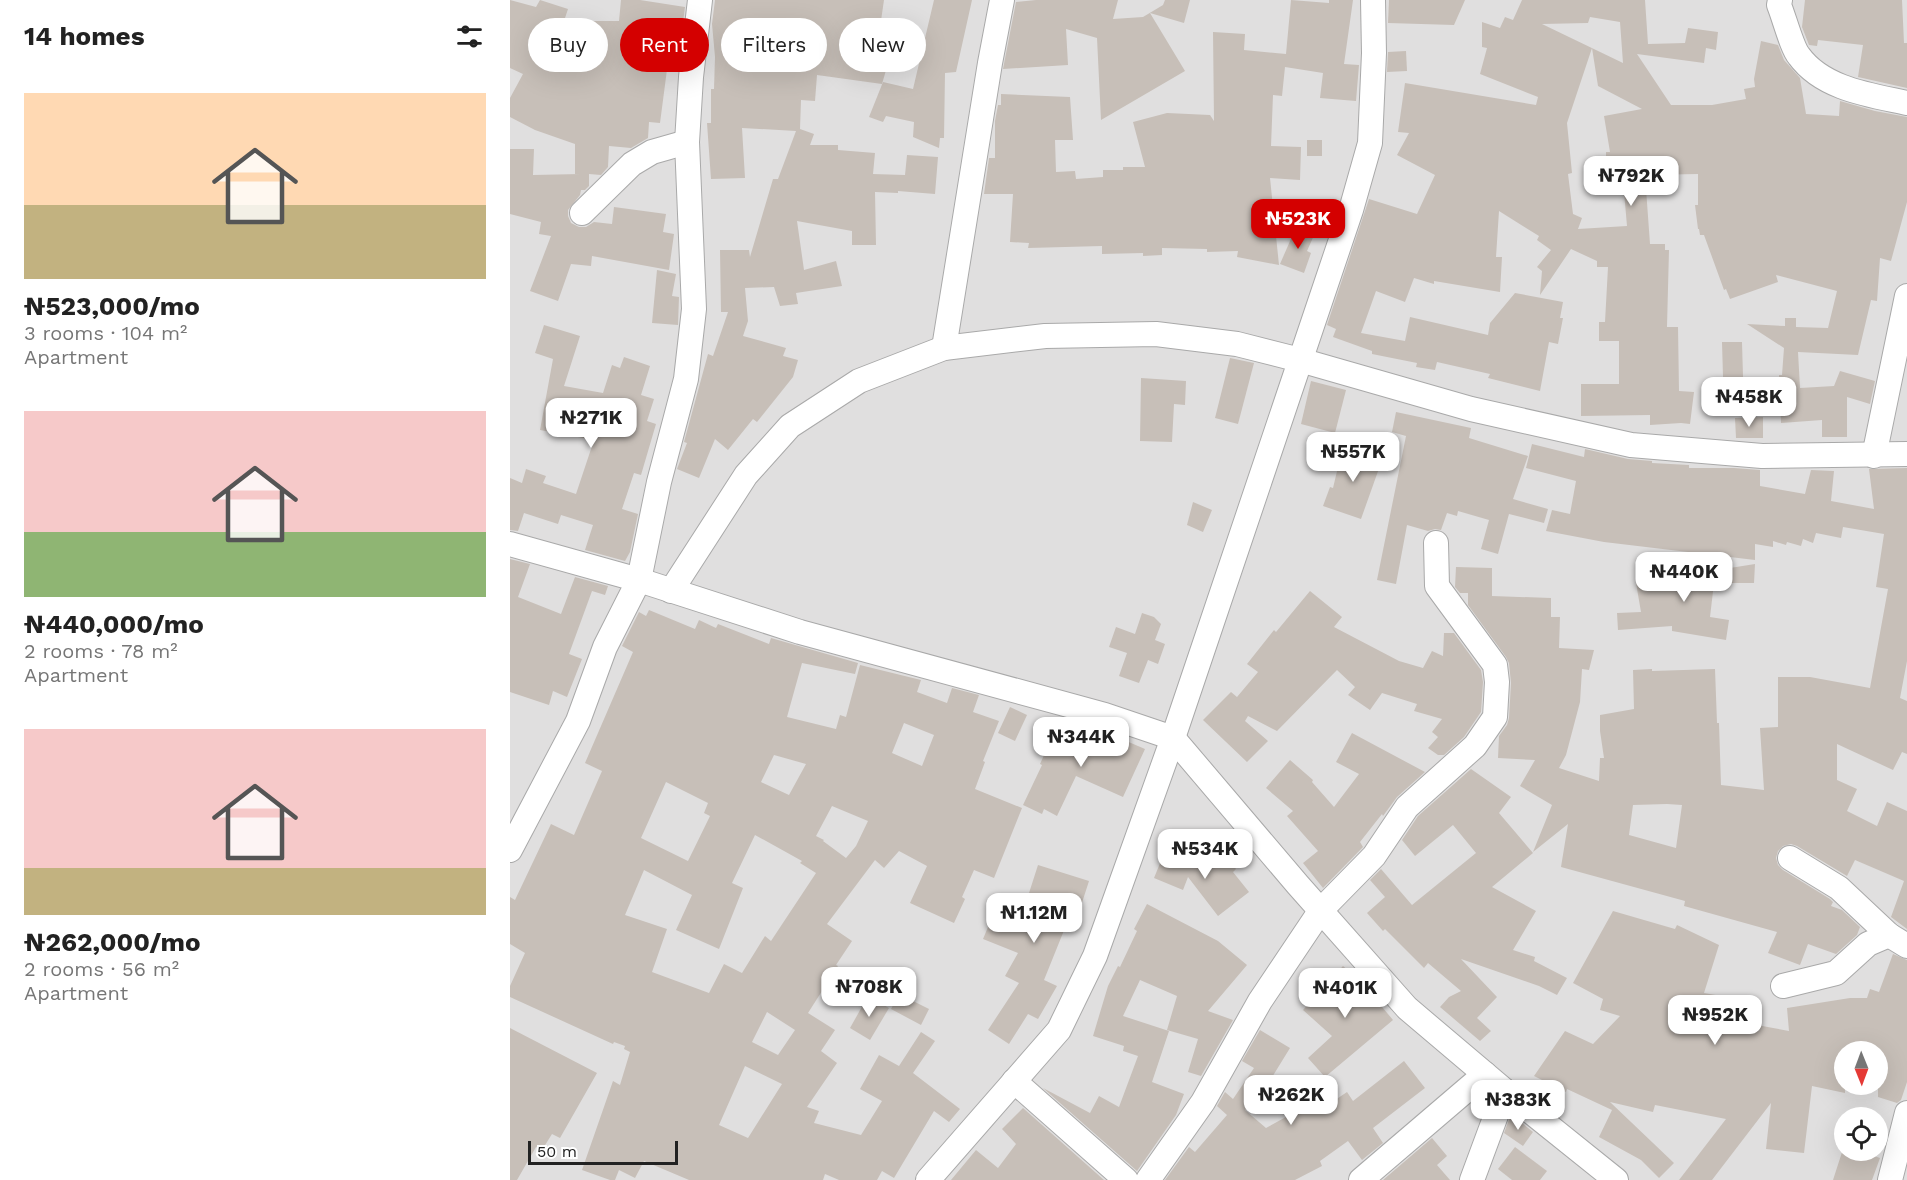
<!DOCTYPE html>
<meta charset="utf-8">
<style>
:root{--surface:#fff;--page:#f2f2f2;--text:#222;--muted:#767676;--accent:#d40000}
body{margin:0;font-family:"Work Sans",sans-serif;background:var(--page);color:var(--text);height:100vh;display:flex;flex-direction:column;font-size:22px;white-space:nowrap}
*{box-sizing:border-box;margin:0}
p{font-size:20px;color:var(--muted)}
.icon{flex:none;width:33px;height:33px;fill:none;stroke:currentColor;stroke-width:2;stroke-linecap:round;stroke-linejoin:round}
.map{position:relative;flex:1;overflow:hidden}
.details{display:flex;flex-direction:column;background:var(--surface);width:510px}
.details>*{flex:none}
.banner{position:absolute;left:18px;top:18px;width:570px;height:54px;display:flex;gap:12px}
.needle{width:39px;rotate:179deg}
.controls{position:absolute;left:1324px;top:1041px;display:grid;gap:12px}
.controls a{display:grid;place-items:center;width:54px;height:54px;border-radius:50%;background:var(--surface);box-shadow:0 6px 24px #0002;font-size:30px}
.scale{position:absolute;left:18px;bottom:15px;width:150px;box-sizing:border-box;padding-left:6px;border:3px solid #222;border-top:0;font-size:16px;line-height:21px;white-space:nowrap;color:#222;-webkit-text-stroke:4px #fff;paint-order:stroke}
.price{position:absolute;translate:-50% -51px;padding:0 14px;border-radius:12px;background:#fff;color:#222;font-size:20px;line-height:39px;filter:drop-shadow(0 2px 3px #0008)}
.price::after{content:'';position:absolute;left:50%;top:36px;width:18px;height:14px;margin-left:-9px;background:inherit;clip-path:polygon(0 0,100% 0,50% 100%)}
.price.selected{background:var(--accent);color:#fff}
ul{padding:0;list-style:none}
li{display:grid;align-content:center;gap:12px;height:318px;padding:0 24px}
li span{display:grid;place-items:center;height:186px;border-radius:0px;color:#555}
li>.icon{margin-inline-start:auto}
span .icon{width:108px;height:108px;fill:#fffc;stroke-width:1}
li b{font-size:26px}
h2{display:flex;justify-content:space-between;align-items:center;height:72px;padding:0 24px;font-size:26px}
.chip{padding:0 21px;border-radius:27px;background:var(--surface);box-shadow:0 6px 24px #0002;font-size:21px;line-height:54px}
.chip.selected{background:var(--accent);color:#fff}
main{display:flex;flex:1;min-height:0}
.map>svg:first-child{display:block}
.residential{fill:#e0dfdf;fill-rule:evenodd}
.building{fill:#c7bfb8;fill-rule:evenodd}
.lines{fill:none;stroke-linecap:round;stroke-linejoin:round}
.minor-casing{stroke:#a9a9a9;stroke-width:26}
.minor{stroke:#fff;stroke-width:24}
</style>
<main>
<section class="details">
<h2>14 homes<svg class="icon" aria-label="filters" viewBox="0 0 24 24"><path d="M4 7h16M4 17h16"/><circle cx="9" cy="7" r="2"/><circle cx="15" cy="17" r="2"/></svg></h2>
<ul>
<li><span style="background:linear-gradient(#ffd9b3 60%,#c2b280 0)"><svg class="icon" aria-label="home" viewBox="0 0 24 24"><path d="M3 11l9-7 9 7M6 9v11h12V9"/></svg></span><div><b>₦523,000/mo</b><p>3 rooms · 104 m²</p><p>Apartment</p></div></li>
<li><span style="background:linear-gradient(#f6c9c9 65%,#8fb573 0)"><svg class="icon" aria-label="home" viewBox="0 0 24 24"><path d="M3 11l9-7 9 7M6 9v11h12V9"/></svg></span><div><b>₦440,000/mo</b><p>2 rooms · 78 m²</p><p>Apartment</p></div></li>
<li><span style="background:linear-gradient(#f6c9c9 75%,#c2b280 0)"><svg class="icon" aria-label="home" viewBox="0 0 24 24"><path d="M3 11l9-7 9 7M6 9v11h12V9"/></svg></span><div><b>₦262,000/mo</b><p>2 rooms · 56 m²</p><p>Apartment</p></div></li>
</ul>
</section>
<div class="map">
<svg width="1397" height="1180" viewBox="0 0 1397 1180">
<rect width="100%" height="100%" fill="#f2efe9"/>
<path class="residential" d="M0 0H1397V1180H0ZM1335 1052H1368V1084H1335ZM1335 1118H1368V1150H1335Z"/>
<g class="building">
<path d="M0 0 26 7 30 0 58 9 54 21H109L111 0H130L175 7 172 30H167L166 39H161L150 123 139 122 138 138 121 148 99 146 98 167 91 175 79 174V186L75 190H71L70 195 58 210V216L61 223 69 227H76L84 222 102 224 104 207 156 214 153 232 164 234 159 270 82 256 81 266 61 264 48 301 20 291 41 236 29 234 31 222 0 214V149H24L23 175 71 174H65V144L25 130 0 117V98L13 74 0 68Z"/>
<path d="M205 0H374L368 41 383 46 372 84 307 75 305 101 291 100 290 129 304 134 300 145H328V150L365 153 363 174 395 175 397 155 428 157 425 194 388 191V193L365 192 366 245H342V231L287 221 294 270 326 261 332 286 286 293 288 304 270 306 264 287 235 288 238 321 233 336 276 348 273 356 288 360 283 377 247 422 243 419 218 450 205 439 189 478 167 469 177 443 174 442 198 354 203 356 218 312H211L210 250H239L240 257 263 179H268L286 131 232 128 235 178 201 179 197 123H201V89H204L205 57 202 24Z"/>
<path d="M424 0H462L446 72 435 73 434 138H430L429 148 403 137 404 122 376 116 373 122 359 117 373 82 403 89Z"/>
<path d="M526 0H608L603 19 633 17 653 5 655 0H680L674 23 640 13 675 71 591 120 587 38 556 29 558 65 493 69 506 2Z"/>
<path d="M781 0 819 3V0H843L834 64 849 65 846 101 810 98 813 73 775 67 772 96 763 95 761 146 791 147 790 180 760 178 769 265 727 257 728 251 697 252V249L652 248V255L633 256V253L592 254V246L518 248 519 243 500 242 503 194H474L479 158H485V121L488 105H491V94L560 97 563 140H545L546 172 565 171 566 179 593 177V170H613V167H635L623 122 657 113 700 115 704 121 703 32 735 34 734 50 776 54Z"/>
<path d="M879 0H955L944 25 878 23Z"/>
<path d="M1012 0H1135L1138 44 1175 43 1178 28 1208 32 1206 50 1196 48 1194 63 1127 54 1161 105H1202L1236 99 1234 89 1245 87 1244 79 1251 41 1268 45 1274 60 1290 78 1296 114 1329 116 1330 101 1365 111 1397 117V202L1381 261 1370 258 1367 301 1361 300 1348 355 1288 352 1290 388 1324 386 1330 371 1365 381 1360 404 1337 397V437H1312V420L1271 423 1269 375H1272L1274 348 1237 324 1275 326V318H1286V327L1318 328 1327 291 1266 275 1268 282 1220 299 1216 289 1214 290 1194 235H1190L1189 229H1188L1185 205H1188V174L1135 175 1140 244H1155V250H1159L1157 327H1168L1169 391 1184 392 1180 424 1171 423 1140 425V415L1071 416V384H1109V341H1089V322H1095L1098 267H1087V261L1061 249 1030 295 1032 271 1027 267 1041 250 1027 240 1029 236 989 211 986 257H992L990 292 924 281V284L904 278 895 302 866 291 851 333 895 341 900 317 978 335 980 323 1005 293 1053 302 1050 318H1053L1048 344 1039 342 1030 391 978 378 980 374 927 362 925 370 906 367 907 363 862 354V351L823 337 826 329 817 325 859 199 907 214 925 175 887 155 899 133 888 132 895 83 1026 105 1028 97 970 74 977 48 972 47V22L990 28 995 17 1003 20ZM1080 17 1110 22 1113 63 1032 24 1078 23ZM1082 48 1088 86 1132 109 1094 116 1100 152H1096V171L1112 169 1117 226 1068 229 1072 218 1063 214 1058 174 1062 173 1057 123Z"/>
<path d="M1295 0H1392L1394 43H1397V88L1348 77 1353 45 1308 40 1307 46 1299 45 1292 27Z"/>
<path d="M896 51 897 71 877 72 878 52Z"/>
<rect x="797" y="140" width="15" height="16"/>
<path d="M787 225 805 233 797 251 801 253 794 273 770 264Z"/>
<path d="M147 270 166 274 162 296 169 297 168 325 142 323Z"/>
<path d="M34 325 70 336 54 386 93 393 102 365 110 368 114 357 140 366 131 395 144 399 137 421 146 424 131 475 124 473 112 509 128 514 120 552 115 561 75 550 83 525 51 515 48 524 14 513 8 531 0 530V478L12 483 16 469 36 476 33 483 66 494 84 440 30 430 43 359 25 353Z"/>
<path d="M1212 342H1232L1234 411 1214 412Z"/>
<path d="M720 358 744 363 728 424 705 418Z"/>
<path d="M631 378 676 381 675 405 664 404 662 442 630 441Z"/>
<path d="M801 381 836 390 825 433 791 424Z"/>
<path d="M886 412 961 428 959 438 1018 456 1003 499 1038 509 1034 523 999 514 988 554 971 549 979 520 948 511 947 516 937 513 931 530 925 529 918 531 897 525 886 584 867 580 896 436 882 432Z"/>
<path d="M1253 417V438H1226L1225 418Z"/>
<path d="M1022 444 1074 457 1075 449 1118 459 1142 461V463L1179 465V468H1224L1250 470V486L1295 494 1301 470 1324 471 1321 501 1364 509 1359 469 1397 468V661L1390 698 1397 701V754L1392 752 1383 770 1327 744V780L1347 789 1337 811 1367 826 1377 802 1397 811V929L1381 917 1394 881 1345 860 1337 876 1287 846 1281 844 1273 846 1268 851 1266 858 1268 865 1273 870 1320 899 1323 902 1321 906 1332 910 1350 927 1347 935 1326 954 1298 944 1290 965 1258 953 1267 932 1174 906 1175 901 1051 867 1058 824 1023 852 1042 805 1010 786 1025 760 988 758 989 736 997 725 999 718 1001 683 999 663 996 657 958 605V593H950L945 587 946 567 982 568V596L1041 598V617H1050L1049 648 1084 650 1079 670 1072 669 1070 702 1056 755 1049 768 1089 781 1090 758H1094L1090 731V715L1124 709 1123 670 1142 669V671L1205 669 1207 723H1209L1211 785 1254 790 1250 728 1268 727V677H1300L1360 688 1378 589 1366 587 1374 534 1333 527 1331 538 1306 533 1303 543 1293 539 1291 546 1277 542 1276 545 1263 541V547L1245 544V560L1094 542 1036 531 1042 510 1060 514 1066 481 1016 468ZM1157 804 1172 805 1166 848 1119 835 1123 805Z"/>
<path d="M833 446 872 460 851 519 813 506 820 487 823 488Z"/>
<path d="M683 502 702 510 693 532 677 525Z"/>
<path d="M0 559 20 564 8 597 51 614 65 577 98 586 95 595 82 591 59 654 72 659 57 697 43 691 39 705 0 692Z"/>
<path d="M1245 564 1244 583H1204L1200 617 1219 620 1216 640 1162 631V626L1108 630 1107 613 1131 612 1126 583Z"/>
<path d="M800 591 832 617 824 627 889 661 913 668 922 651 933 656 934 633H944L971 670 973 682 971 712 954 737 934 755H928L918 748 928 737 922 732 932 719 904 711 907 704 872 693 860 710 838 695 845 687 827 670 767 731 738 716 735 721 758 741 737 762 693 720 721 692 727 697 748 672 737 664 764 630 766 632Z"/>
<path d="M139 610 185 629 189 620 206 628 208 624 259 644 261 638 348 663 345 674 292 663 277 717 326 729 330 715 336 717 350 665 411 680 407 692 437 703 442 688 469 695 463 712 489 721 473 761 475 762 465 789 512 808 484 878 464 870 452 897 455 899 444 923 400 903 417 866 389 851 374 868 365 860 317 924 342 941 326 965 328 966 298 1013 325 1030 311 1051 327 1063 297 1107 309 1111 304 1123 351 1135 372 1101 350 1089 369 1055 389 1066 411 1032 425 1041 403 1073 450 1109 439 1122 424 1111 384 1178 372 1171 367 1180H329L315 1174 313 1180H179L134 1161 125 1178 109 1170 105 1180H100L72 1170 103 1081 110 1085 120 1052 114 1049 115 1046 104 1042 103 1044 0 997V986L15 953 0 944V897L5 900 41 824 64 835 92 771 75 763 123 652 112 646 129 612 136 616ZM394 723 424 735 412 766 382 753ZM264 755 296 764 279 795 251 782ZM156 782 198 803 194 813 200 816 178 861 131 838ZM322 806 358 821 346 846 336 858 313 841 314 840 306 836ZM245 835 292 861 290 863 306 873 261 941 255 936 232 973 214 964 199 993 142 972 157 929 115 915 134 870 182 895 166 930 209 949 233 888 222 883ZM257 1012 285 1030 268 1055 242 1042ZM235 1066 272 1084 238 1138 209 1125Z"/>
<path d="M632 613 644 617 651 624 645 640 655 644 648 664 638 660 629 683 609 676 617 653 599 647 606 627 625 634Z"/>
<path d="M500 707 517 715 505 741 488 733Z"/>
<path d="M551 718 569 724 563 737 593 750 600 734 635 749 613 797 566 776 547 816 534 809 532 814 513 805 532 765 530 764Z"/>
<path d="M842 733 915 772 887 797 873 816 872 814 850 842 853 847 813 888 793 863 808 851 777 816 783 811 756 788 780 760 803 780 802 782 824 807 849 774 826 762Z"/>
<path d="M961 769 1001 797 989 813 1023 853 982 887 1026 911 1003 950 1025 957 1024 961 1057 978 1047 995 1029 986 951 959 987 997 967 1018 981 1031 970 1041 930 1007 939 997 951 991 918 963 914 968 875 929 873 931 857 913 875 897 860 880 871 869 902 905 966 853 943 825 905 856 892 840 908 816Z"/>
<path d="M655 851 694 868 715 853 726 869 723 872 739 892 708 916 678 877 673 890 644 878Z"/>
<path d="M528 865 579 881 568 915 561 913 534 980 547 986 528 1019 518 1014 499 1044 478 1030 509 983 495 976 508 953 473 939 486 908 511 918Z"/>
<path d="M637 904 708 941 737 965 698 1011 723 1020 691 1076 678 1072 688 1039 657 1030 667 996 630 980 613 1016 659 1031 642 1082 674 1094 666 1115 627 1171 533 1088 580 1113 589 1096 609 1107 628 1056 613 1051 614 1046 583 1036 598 986 608 966 610 967 627 931 624 929Z"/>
<path d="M1103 911 1165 929 1167 925 1209 945 1194 993 1240 1001 1236 1023 1279 1031 1277 1008 1340 998H1357L1360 989 1369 992 1383 954 1397 960V1082L1391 1100 1387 1103 1368 1097V1052H1335V1093L1302 1086 1294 1153 1256 1149 1261 1103 1202 1180H1169L1216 1119 1145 1105 1143 1112 1100 1102 1164 1163 1149 1178 1131 1160 1089 1137 1102 1110 1057 1089 1056 1092 1024 1076 1055 1031 1083 1044 1110 1016 1090 1010 1093 999 1063 983Z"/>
<path d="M833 966 858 988 857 989 883 1020 815 1077 798 1058 822 1036 793 1010Z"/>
<path d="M389 994 419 1009 411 1025 381 1009Z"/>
<path d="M358 996 379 1008 360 1040 340 1028Z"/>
<path d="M0 1028 87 1073 50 1138 42 1134 32 1150 26 1147 7 1180H0Z"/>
<path d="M750 1030 780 1048 759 1082 755 1080 735 1110 756 1128 796 1106 806 1113 837 1092 843 1101 894 1061 915 1088 863 1128 873 1143 852 1160 838 1141 810 1161 812 1166 785 1180H655L679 1147 685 1152 717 1115 707 1106 715 1092 723 1099 744 1068 732 1061Z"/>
<path d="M513 1108 594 1180H441L466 1150 488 1168 506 1144 492 1129Z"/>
<path d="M1001 1114 1023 1132 1013 1146 994 1133Z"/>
<path d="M922 1138 937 1156 927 1165 940 1180H873Z"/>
<path d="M1334 1146 1335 1150H1347L1370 1158 1362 1180H1323Z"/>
<path d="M1005 1147 1037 1171 1030 1180H1002L988 1169Z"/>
</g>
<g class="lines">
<g class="minor-casing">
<g id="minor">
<path d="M1270 0 1269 5C1274 17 1282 48 1289 56 1313 89 1360 95 1397 103"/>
<path d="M72 213 122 164 142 152 177 142"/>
<path d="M434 348 480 63 492 0"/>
<path d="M1364 456 1397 296"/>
<path d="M0 544 129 580 290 632 595 715 663 738 788 885 897 1008 995 1091 1106 1180"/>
<path d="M161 591 236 475 280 426 349 381 434 348 535 336 646 334 727 344 790 360 961 409 1121 445 1252 456 1397 454"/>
<path d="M0 850 68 721 95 647 129 580 149 482 176 379 184 309 177 142 181 77 190 0"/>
<path d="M1280 858 1329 888 1379 935 1397 946"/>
<path d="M1273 986 1326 973 1358 944 1379 935"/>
<path d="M504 1081 616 1180"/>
<path d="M418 1180 549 1030 585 956 663 738 841 210 860 143 864 53 863 0"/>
<path d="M638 1180 693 1102 750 1001 811 910 864 856 897 807 965 746 985 717 987 682 985 665 927 586 926 543"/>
<path d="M851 1180 975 1074"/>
<path d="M962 1180 995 1091"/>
<path d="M1380 1180 1397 1113"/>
</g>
</g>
<use href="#minor" class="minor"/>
</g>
</svg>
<div class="controls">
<a><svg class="needle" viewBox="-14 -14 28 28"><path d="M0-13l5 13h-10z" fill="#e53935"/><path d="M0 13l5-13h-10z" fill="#767676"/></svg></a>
<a><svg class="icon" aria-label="locate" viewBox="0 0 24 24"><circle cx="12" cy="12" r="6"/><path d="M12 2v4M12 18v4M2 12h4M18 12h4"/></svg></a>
</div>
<div class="scale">50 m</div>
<b class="price" style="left:1121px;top:207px">₦792K</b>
<b class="price selected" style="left:788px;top:250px">₦523K</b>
<b class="price" style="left:1239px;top:428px">₦458K</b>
<b class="price" style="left:81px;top:449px">₦271K</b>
<b class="price" style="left:843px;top:483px">₦557K</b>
<b class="price" style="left:1174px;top:603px">₦440K</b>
<b class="price" style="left:571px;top:768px">₦344K</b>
<b class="price" style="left:695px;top:880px">₦534K</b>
<b class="price" style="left:524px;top:944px">₦1.12M</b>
<b class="price" style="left:359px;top:1018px">₦708K</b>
<b class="price" style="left:835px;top:1019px">₦401K</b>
<b class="price" style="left:1205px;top:1046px">₦952K</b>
<b class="price" style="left:781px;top:1126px">₦262K</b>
<b class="price" style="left:1008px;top:1131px">₦383K</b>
<div class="banner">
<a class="chip">Buy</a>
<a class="chip selected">Rent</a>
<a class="chip">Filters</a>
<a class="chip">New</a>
</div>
</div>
</main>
